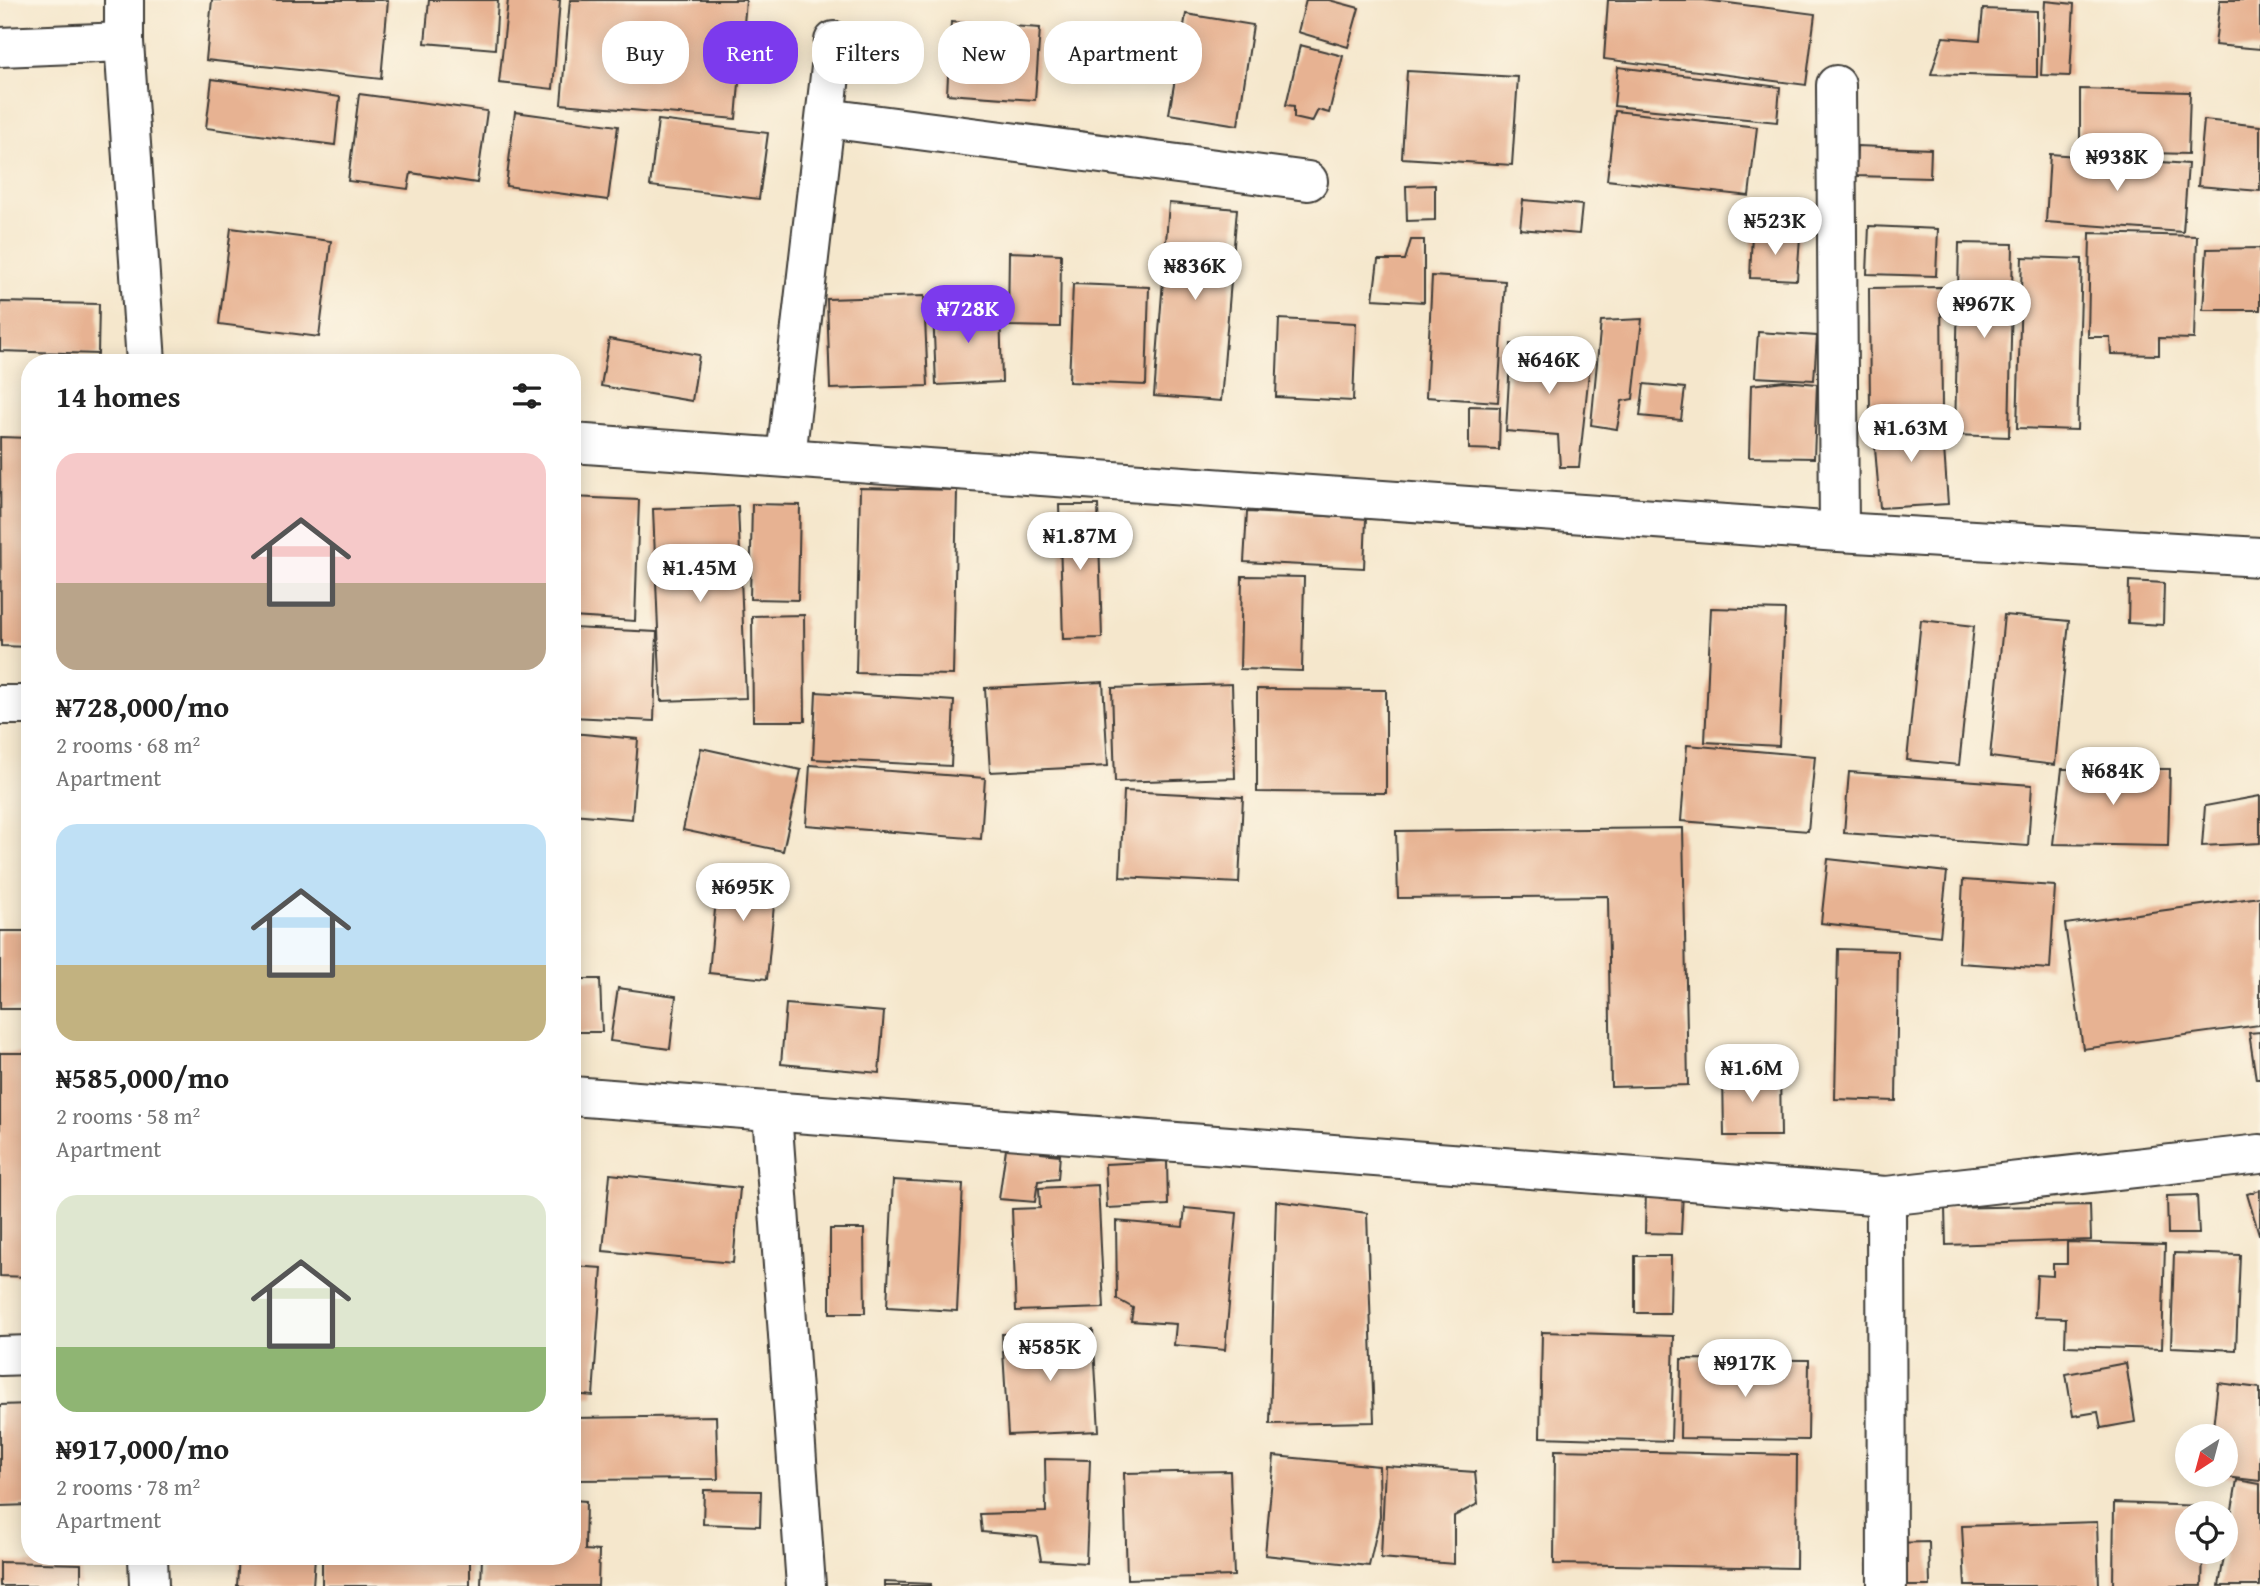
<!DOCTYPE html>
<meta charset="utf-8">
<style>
:root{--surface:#fff;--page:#f6f6f6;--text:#222;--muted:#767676;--accent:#7c3aed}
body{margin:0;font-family:"Gentium Book Plus",serif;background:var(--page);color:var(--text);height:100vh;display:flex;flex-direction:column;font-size:26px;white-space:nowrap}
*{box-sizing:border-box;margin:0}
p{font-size:23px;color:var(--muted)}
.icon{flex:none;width:38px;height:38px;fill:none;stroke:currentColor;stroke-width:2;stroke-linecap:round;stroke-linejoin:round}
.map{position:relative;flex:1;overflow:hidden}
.drawer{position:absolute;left:21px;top:354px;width:560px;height:1211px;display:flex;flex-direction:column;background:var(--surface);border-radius:28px;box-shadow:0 4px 18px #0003}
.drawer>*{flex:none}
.guide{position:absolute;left:602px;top:21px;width:665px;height:63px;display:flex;gap:14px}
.needle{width:46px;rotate:216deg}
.buttons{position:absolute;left:2175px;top:1424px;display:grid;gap:14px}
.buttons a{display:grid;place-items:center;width:63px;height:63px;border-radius:50%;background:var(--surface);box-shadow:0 4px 18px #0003;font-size:35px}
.price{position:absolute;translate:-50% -60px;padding:0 16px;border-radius:24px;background:#fff;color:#222;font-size:23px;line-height:46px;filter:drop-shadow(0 2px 4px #0008)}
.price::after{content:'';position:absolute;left:50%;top:42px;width:21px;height:16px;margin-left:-10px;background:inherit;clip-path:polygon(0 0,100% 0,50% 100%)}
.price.on{background:var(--accent);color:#fff}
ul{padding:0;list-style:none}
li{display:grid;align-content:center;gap:14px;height:371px;padding:0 35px}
li span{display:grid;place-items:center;height:217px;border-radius:21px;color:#555}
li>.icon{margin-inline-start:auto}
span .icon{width:126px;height:126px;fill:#fffc;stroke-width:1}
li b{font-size:30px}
h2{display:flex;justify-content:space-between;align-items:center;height:84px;padding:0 35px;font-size:30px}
.chip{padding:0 24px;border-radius:28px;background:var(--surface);box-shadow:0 4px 18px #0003;font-size:24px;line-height:63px}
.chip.on{background:var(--accent);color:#fff}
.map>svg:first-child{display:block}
.building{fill:#e7b292}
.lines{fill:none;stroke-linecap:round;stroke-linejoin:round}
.minor-casing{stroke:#3d3a36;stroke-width:42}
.minor{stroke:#fff;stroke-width:38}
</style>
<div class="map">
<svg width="2260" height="1586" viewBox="0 0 2260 1586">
<rect width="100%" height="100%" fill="#fcf5e5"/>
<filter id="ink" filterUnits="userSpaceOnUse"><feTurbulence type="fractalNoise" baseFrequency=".0143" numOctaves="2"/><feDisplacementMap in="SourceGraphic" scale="14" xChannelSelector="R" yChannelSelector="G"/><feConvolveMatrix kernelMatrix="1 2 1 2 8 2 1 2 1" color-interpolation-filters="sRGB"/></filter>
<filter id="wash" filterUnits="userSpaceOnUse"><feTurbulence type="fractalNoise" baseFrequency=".00686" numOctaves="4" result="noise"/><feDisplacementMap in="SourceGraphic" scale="28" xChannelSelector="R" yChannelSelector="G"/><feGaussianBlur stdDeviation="1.57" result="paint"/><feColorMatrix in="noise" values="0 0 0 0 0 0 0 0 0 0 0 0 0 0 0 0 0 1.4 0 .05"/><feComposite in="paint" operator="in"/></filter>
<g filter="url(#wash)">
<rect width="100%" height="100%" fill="#f5e7cc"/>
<g id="blocks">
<g class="building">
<path d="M212 0H388L381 79 206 60Z"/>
<path d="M429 0H498L495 49 425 43Z"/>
<path d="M508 0H560L553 89 499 83Z"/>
<path d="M570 0H746L736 119 561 104Z"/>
<path d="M1306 0H1329L1359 8 1348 47 1298 32Z"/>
<path d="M1608 0H1704L1815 14 1806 85 1604 59Z"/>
<path d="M2220 0H2260V49L2215 45Z"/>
<path d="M2045 1 2074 4 2070 76 2041 75Z"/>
<path d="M1983 9 2037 11V77L1931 74 1943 37 1980 40Z"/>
<path d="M1186 14 1253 25 1238 125 1169 114Z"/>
<path d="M951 22 1040 28 1035 100 947 94Z"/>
<path d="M1300 45 1343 56 1329 113 1318 110 1312 122 1294 118V106L1286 105Z"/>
<path d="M1618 67 1780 87 1777 122 1614 106Z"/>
<path d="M1407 71 1518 77 1512 165 1402 158Z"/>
<path d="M212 79 340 97 335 145 206 128Z"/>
<path d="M2080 89 2190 92 2188 154 2080 151Z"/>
<path d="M359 94 487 111 477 183 411 173 408 189 348 181Z"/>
<path d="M1615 111 1757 127 1749 196 1607 180Z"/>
<path d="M515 112 618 126 608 200 506 186Z"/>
<path d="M658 120 768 133 759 199 650 186Z"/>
<path d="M2204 120 2260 126V191L2198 186Z"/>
<path d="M1857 146 1931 149 1930 178 1856 176Z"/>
<path d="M2050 154 2188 164 2183 232 2046 222Z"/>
<path d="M1435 185V220L1407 221 1406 186Z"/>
<path d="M1523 200 1582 205 1579 234 1520 229Z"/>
<path d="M1169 203 1237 209 1221 401 1154 396Z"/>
<path d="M1869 226 1938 229 1936 276 1867 274Z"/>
<path d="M231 228 331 241 319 337 219 324Z"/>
<path d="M1752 233 1800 237 1797 280 1750 278Z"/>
<path d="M2090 233 2197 236 2194 339 2159 338V355L2111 354 2110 337H2088Z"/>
<path d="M1411 240H1424V302L1373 299 1378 260H1405Z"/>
<path d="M1959 243 2013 244 2009 437 1955 435Z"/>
<path d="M2260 248V310H2203L2207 249Z"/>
<path d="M1009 252 1061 254 1060 327 1008 326Z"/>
<path d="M2022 257 2082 259 2077 430 2017 428Z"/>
<path d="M1432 276 1505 281 1498 402 1426 397Z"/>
<path d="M1073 284 1149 287 1146 385 1069 382Z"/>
<path d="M1941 287 1942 413 1870 414 1869 288Z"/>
<path d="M924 296 928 386 830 389 827 299Z"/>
<path d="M0 302 99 304 98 354 0 351Z"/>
<path d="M1000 307 1002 382 936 385 933 308Z"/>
<path d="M1279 319 1356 323 1353 401 1276 397Z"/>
<path d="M1642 319 1633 399 1622 401 1617 429 1591 425 1601 321Z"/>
<path d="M1758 332 1817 336 1814 380 1755 377Z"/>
<path d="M609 339 699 355 692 401 601 386Z"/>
<path d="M1511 344 1591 353 1579 467H1560L1558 435 1506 431Z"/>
<path d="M1784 381 1817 384 1814 458 1749 457 1751 385Z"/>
<path d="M1644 384 1685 388 1681 420 1640 416Z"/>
<path d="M1469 406 1500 407 1499 450 1469 449Z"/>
<path d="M1942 420 1948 504 1880 508 1873 424Z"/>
<path d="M0 437 30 438V647L1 646Z"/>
<path d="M860 488 957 490 953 675 856 673Z"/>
<path d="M572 497 639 500 635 621 572 617Z"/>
<path d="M752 504 800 505 798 600 750 599Z"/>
<path d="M1059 505H1098L1102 638 1063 639Z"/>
<path d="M738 506 746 698 661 701 653 509Z"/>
<path d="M1247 512 1366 518 1364 568 1244 562Z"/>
<path d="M1242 576 1304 577 1302 671 1240 669Z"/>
<path d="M2129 581 2164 583 2163 625 2128 623Z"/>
<path d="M1711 608 1785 610 1779 746 1705 742Z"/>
<path d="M804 615 805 721H753L752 616Z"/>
<path d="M2004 615 2069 621 2055 765 1990 757Z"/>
<path d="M1921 620 1974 626 1959 765 1907 760Z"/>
<path d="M572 628 657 632 654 721 572 717Z"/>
<path d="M1103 682 1108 766 990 772 985 688Z"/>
<path d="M1232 684 1235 778 1115 782 1112 688Z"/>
<path d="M1257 689 1386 690V793L1257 792Z"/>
<path d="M816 692 954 701 951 766 813 759Z"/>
<path d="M572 733 638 739 632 819 572 814Z"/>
<path d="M1687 745 1815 756 1808 831 1681 821Z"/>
<path d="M701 748 801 770 783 851 683 830Z"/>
<path d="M810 765 985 778 981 839 806 825Z"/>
<path d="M2062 769H2170L2168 846 2053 844Z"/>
<path d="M1849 772 2032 785 2028 846 1844 833Z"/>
<path d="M1124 791 1243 797 1239 883 1120 877Z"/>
<path d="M2260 796V843L2202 846 2205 806Z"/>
<path d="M1683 828 1688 1085 1611 1087 1608 896 1398 898 1396 831Z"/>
<path d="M1828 859 1947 872 1940 936 1821 923Z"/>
<path d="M719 867 777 873 767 979 709 973Z"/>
<path d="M1963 880 2055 886 2050 969 1959 963Z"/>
<path d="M2260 897V1025L2083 1049 2065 924Z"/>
<rect x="0" y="931" width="30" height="78"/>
<path d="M1838 949 1898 951 1896 1101 1835 1099Z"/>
<path d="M572 979H600L602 1032H572Z"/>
<path d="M618 988 676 996 670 1049 610 1041Z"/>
<path d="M786 1004 884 1012 879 1073 781 1064Z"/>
<path d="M2260 1032V1079H2256L2249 1033Z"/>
<path d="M0 1053H30V1277L0 1276Z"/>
<path d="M1723 1071H1780L1781 1136H1724Z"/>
<path d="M1007 1142 1039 1146 1041 1153 1060 1155 1058 1179 1038 1181 1035 1202 999 1199Z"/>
<path d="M1167 1161 1168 1205 1107 1208 1105 1164Z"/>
<path d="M610 1174 740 1188 733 1263 603 1251Z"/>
<path d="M893 1180 963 1184 957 1311 887 1307Z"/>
<path d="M1098 1185 1104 1308 1016 1311 1012 1209 1040 1208 1039 1188Z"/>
<path d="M1646 1190 1683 1192 1681 1234 1645 1233Z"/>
<path d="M2260 1190V1234H2259L2247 1194Z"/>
<path d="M2197 1195 2199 1234H2168L2167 1196Z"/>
<path d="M1276 1201 1367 1213 1374 1422 1270 1424Z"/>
<path d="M2090 1205 2091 1240 1946 1245 1945 1208Z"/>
<path d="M1185 1208 1237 1213 1225 1350 1174 1345 1176 1324 1131 1321 1133 1308 1117 1299 1116 1221 1183 1227Z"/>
<path d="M830 1229H864L865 1313H830Z"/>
<path d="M2067 1242 2165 1245 2162 1349 2065 1346 2066 1318 2035 1317 2037 1275 2053 1276V1264H2067Z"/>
<path d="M2174 1253 2240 1255 2236 1350 2171 1347Z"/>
<path d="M1635 1256H1671L1670 1313H1635Z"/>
<path d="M572 1266 602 1268 593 1396 572 1394Z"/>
<path d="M1093 1330 1099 1431 1008 1435 1002 1334Z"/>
<path d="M1542 1332 1674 1336 1671 1441 1540 1437Z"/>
<path d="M1681 1359 1809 1360 1808 1440 1680 1438Z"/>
<path d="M2126 1363 2135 1422 2101 1428 2098 1412 2073 1416 2066 1374Z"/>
<path d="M2218 1383 2260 1388V1481L2226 1477V1437H2212Z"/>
<path d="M30 1404V1505L0 1506V1405Z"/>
<path d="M716 1416 718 1479 572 1480V1418Z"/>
<path d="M1555 1450 1797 1455 1796 1568 1554 1564Z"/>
<path d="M1274 1456 1379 1466 1380 1517 1369 1566 1265 1555Z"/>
<path d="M1045 1459 1090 1460 1086 1563 1041 1560 1037 1537 982 1532 980 1514 1046 1512Z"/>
<path d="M1385 1466 1475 1472 1478 1504 1454 1516V1564L1381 1558Z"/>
<path d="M1230 1471 1234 1576 1127 1579 1124 1473Z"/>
<path d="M2237 1480 2260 1484V1586H2219Z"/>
<path d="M704 1490 761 1491 760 1526 703 1524Z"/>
<path d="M572 1500 586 1501 585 1550 599 1551 598 1586H481L482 1556H572Z"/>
<path d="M2114 1503 2204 1506V1514H2188V1552H2203L2202 1586H2113Z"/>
<path d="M2097 1522 2099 1586H1965L1962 1526Z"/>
<path d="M1929 1542 1930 1586H1892L1890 1543Z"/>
<path d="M239 1556H315L313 1586H237Z"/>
<rect x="322" y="1556" width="148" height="30"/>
<path d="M0 1562 81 1564V1586H0Z"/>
<path d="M884 1582 931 1584V1586H884Z"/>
</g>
</g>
</g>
<g filter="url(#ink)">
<use href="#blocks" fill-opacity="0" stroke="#3d3a36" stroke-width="2"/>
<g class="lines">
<g class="minor-casing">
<g id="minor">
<path d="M124 0V42"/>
<path d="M0 47 124 42 146 362"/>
<path d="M1836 85 1839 532"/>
<path d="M826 118 1308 181"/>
<path d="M572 443 1839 532 2260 557"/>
<path d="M786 457 834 41"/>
<path d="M0 705H30"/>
<path d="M572 1096 1886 1196 2260 1154"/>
<path d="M772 1112 806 1586"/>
<path d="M1886 1196 1887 1586"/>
<path d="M0 1356 30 1355"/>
<path d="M148 1556 149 1586"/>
</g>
</g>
<use href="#minor" class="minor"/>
</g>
</g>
</svg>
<div class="buttons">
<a><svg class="needle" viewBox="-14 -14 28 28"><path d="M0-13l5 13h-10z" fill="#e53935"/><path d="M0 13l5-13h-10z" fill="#767676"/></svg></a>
<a><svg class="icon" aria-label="locate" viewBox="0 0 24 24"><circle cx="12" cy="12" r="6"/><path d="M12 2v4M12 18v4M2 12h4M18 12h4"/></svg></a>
</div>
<b class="price" style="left:2117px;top:193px">₦938K</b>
<b class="price" style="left:1775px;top:257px">₦523K</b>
<b class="price" style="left:1195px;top:302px">₦836K</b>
<b class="price" style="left:1984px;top:340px">₦967K</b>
<b class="price on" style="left:968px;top:345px">₦728K</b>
<b class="price" style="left:1549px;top:396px">₦646K</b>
<b class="price" style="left:1911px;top:464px">₦1.63M</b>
<b class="price" style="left:1080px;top:572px">₦1.87M</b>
<b class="price" style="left:700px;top:604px">₦1.45M</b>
<b class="price" style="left:2113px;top:807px">₦684K</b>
<b class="price" style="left:743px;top:923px">₦695K</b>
<b class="price" style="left:1752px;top:1104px">₦1.6M</b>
<b class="price" style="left:1050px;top:1383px">₦585K</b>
<b class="price" style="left:1745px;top:1399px">₦917K</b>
<div class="guide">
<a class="chip">Buy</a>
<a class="chip on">Rent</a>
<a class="chip">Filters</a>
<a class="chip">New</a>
<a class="chip">Apartment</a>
</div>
<section class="drawer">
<h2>14 homes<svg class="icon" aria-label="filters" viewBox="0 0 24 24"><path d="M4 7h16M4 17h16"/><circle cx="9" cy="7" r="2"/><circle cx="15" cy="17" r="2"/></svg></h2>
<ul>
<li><span style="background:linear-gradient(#f6c9c9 60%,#b9a48a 0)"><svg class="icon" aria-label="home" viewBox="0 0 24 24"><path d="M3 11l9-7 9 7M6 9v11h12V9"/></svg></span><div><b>₦728,000/mo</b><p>2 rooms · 68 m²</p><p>Apartment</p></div></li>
<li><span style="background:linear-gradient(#bfe0f5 65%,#c2b280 0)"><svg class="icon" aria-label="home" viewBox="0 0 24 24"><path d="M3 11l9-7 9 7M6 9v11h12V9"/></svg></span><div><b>₦585,000/mo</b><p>2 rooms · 58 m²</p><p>Apartment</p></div></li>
<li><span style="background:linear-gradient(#dfe7d0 70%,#8fb573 0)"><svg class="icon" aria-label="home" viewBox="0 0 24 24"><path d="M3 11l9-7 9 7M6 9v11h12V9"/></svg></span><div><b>₦917,000/mo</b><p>2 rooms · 78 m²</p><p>Apartment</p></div></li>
</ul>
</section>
</div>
